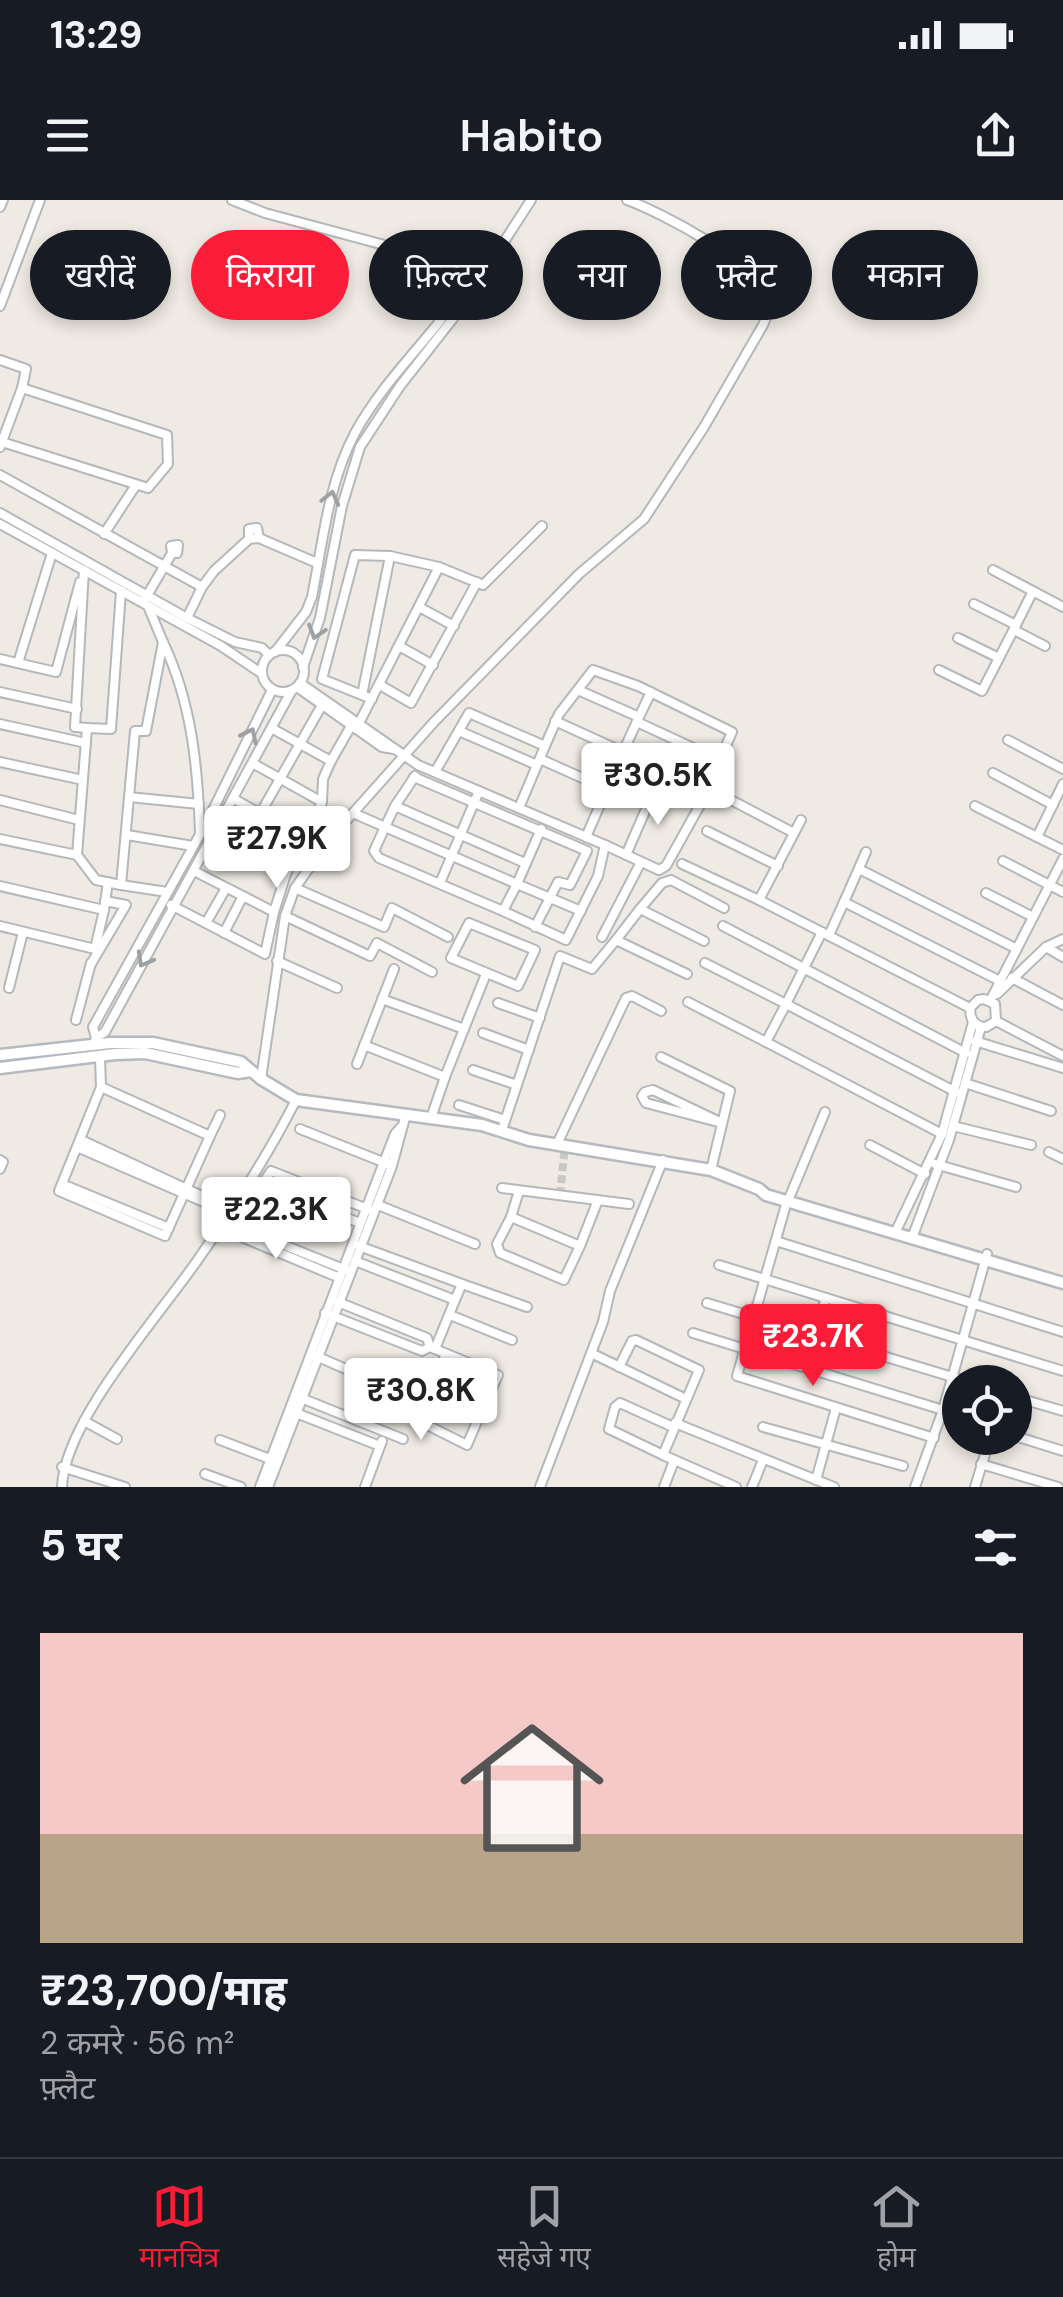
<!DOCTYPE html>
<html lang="hi">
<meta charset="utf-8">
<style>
:root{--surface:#171b24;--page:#242831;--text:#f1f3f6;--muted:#9ea1a6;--line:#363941;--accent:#fb1d38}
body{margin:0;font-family:"DM Sans","Noto Sans Devanagari",sans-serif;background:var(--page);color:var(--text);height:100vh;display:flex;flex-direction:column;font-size:38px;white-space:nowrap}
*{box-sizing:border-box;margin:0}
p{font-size:32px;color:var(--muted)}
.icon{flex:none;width:55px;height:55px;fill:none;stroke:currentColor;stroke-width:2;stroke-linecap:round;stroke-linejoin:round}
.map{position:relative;height:1287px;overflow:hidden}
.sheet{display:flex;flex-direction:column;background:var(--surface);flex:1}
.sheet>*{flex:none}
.guide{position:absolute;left:30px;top:30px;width:1005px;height:90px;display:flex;gap:20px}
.tools{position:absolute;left:942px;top:1165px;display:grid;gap:20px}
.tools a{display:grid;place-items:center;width:90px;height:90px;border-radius:50%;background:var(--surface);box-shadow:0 5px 15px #0003;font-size:50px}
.price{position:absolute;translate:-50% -85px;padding:0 22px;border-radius:10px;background:#fff;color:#222;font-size:32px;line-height:65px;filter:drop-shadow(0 2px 5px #0008)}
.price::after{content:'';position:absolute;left:50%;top:60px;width:30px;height:22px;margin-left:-15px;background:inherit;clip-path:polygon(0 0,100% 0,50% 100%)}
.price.selected{background:var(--accent);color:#fff}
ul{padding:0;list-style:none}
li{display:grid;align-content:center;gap:20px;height:530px;padding:0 40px}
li+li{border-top:2px solid var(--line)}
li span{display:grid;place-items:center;height:310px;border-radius:0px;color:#555}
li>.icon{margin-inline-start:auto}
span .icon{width:180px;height:180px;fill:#fffc;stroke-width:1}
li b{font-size:42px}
h2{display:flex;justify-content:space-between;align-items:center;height:120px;padding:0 40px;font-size:42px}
.tag{padding:0 35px;border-radius:45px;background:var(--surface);box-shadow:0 5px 15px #0003;font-size:35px;line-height:90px}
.tag.selected{background:var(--accent);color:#fff}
.status{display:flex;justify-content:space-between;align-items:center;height:70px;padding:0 50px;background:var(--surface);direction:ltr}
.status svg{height:28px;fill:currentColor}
header{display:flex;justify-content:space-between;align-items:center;height:130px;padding:0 40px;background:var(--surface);font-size:45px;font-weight:600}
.tab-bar{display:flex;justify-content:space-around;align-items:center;height:140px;border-top:2px solid var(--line);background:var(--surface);font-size:28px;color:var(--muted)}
.tab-bar a{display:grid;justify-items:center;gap:5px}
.tab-bar .selected{color:var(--accent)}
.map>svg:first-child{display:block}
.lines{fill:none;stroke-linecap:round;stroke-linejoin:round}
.street-tunnel{stroke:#cac8c4;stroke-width:8;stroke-dasharray:8 4;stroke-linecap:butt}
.street-casing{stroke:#b4b8bb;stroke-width:12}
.secondary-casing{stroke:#b4babf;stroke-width:15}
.street{stroke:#fff;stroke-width:8}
.secondary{stroke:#fff;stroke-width:10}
.oneway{stroke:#9da1a3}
</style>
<div class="status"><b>13:29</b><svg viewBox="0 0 49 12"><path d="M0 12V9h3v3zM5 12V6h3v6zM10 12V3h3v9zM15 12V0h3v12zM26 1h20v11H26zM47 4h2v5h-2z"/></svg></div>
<header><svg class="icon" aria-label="menu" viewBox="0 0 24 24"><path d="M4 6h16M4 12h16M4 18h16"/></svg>Habito<svg class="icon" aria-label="share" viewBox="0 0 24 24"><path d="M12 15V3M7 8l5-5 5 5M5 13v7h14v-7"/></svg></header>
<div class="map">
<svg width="1063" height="1287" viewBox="0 0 1063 1287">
<rect width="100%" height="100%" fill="#efeae3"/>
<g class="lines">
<path class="street-tunnel" d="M560 995 565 945"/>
<g class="street-casing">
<g id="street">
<path d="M232 0 265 13 444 61 487 69"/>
<path d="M0 7 3 0"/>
<path d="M0 106 40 0"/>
<path d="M0 160 26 169 22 188"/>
<path d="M0 247 22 188 167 235 168 264 148 288 2 242"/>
<path d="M0 275 202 387 187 418"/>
<path d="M0 313 187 418 235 442 262 448 269 455"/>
<path d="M0 324 221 446 261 473"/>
<path d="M104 334 136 285"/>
<path d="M259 338 317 363"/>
<path d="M84 370 75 527 87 528"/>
<path d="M993 370 1063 407"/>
<path d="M202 387 214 371 249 339V329L257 328 259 338 249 339"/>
<path d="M145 399 172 353 171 346 178 345 177 353H172"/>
<path d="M974 404 1016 425 1033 391"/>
<path d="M148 406 163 442"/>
<path d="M419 407 454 426"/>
<path d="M1014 430 1045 446"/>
<path d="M958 438 999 458"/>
<path d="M399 446 433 465"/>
<circle cx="283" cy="471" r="21"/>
<path d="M275 452 306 412 312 397C323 341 328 284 355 233 377 192 411 157 440 121L448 106 473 90 531 0"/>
<path d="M0 459 56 472 80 382"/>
<path d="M18 463 52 353"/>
<path d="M303 467 320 418 342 306 360 247 400 186 458 112 456 99 447 84 444 61"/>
<path d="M939 470 982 491 1016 425"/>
<path d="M300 483 418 565 605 645 598 676 566 740 503 711 517 684 385 627 374 651 379 658 503 711"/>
<path d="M380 485 411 503 477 382"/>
<path d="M297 487 382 547 394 549"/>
<path d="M578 490 639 517 651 492"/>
<path d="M0 492 77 509"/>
<path d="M362 495 390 356"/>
<path d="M372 499 322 479 355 355 390 356 439 367"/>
<path d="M555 521 623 552 639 517"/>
<path d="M637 522 719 560"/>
<path d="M0 524 86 543"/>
<path d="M273 529 331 561 323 579 322 602"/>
<path d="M356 529 439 367 483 385 542 326"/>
<path d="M459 531 537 565"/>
<path d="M1008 540 1063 569"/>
<path d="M545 546 559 514 593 470 638 486 732 532 700 605 666 666 659 670 605 645"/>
<path d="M624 549 708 586"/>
<path d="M540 559 607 589"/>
<path d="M331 561 351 526"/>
<path d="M0 562 83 580"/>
<path d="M254 564 322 602 304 638"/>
<path d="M615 569 700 605"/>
<path d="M435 572 469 513 545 546 519 608"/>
<path d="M993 573 1053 605"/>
<path d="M414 577 587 651 570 685 558 682 535 727"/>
<path d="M129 597 199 604"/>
<path d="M0 600 79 620"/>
<path d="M733 601 794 633"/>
<path d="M395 606 415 576"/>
<path d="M975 606 1063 650"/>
<path d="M353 613 385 627 395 606 525 663"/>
<path d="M260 614 322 505"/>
<path d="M541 629 517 684 581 711"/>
<path d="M707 631 778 666"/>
<path d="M127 635 193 646"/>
<path d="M213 636 286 674 304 638 234 599"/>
<path d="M586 637 623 552"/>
<path d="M1037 637 1063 584"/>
<path d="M0 639 77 655"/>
<path d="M866 652 844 702 1000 781"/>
<path d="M626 655 656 586"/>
<path d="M1003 661 1063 692"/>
<path d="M682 664 759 700 801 620"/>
<path d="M859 669 1017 749"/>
<path d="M440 683 479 591"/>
<path d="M121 685 96 680 77 655 87 528 111 529 121 391"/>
<path d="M0 686 104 710 108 682"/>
<path d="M295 688 285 716 370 756 377 743 432 772"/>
<path d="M167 692 121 685 135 531H146L163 442C192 503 198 568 200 634"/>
<path d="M986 693 1033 717"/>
<path d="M759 700 970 808C970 819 974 827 986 827L996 821 995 804 984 799 978 800 970 808"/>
<path d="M171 705 265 754 274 712 194 671"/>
<path d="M640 709 662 683 671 680 724 708"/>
<path d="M274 712 286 674"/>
<path d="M206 723 226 688"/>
<path d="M469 723 535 750 518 786 451 758Z"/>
<path d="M0 726 95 749 104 710"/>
<path d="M723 726 966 853"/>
<path d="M224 733 243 696"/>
<path d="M829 735 844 702"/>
<path d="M448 737 392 708 384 727 295 688 329 640 434 522 579 374 644 319 704 227 763 125 773 101C763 66 661 12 627 0"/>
<path d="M602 737 641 662"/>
<path d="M616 740 640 709 704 741"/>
<path d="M1046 747 1063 757"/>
<path d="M277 761 337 788"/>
<path d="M705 763 786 804 822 732"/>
<path d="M91 764 126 705 105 701"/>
<path d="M1012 778 1063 805"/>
<path d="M9 788 23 732"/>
<path d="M997 794 1046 747 1063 739"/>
<path d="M382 799 464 829 486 774"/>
<path d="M990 801 1063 659"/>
<path d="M688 802 766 842"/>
<path d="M498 803 540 818"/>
<path d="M76 820 91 763"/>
<path d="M996 821 1063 856"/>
<path d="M483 833 529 850"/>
<path d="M96 838 105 832 292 490"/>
<path d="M975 841 1063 868"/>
<path d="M93 845 96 838 93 827 208 620 272 490"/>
<path d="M364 845 445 877 464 829"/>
<path d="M100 856 101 887 210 936 165 1036 59 991 101 887"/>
<path d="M661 857 730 891 711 970"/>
<path d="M357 864 394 769"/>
<path d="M473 870 517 885"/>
<path d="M261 879 285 716"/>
<path d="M965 883 1051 911"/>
<path d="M653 890 722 923 646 903 642 896 645 892Z"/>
<path d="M459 905 505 920"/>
<path d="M431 918 445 877"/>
<path d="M953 926 1031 945"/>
<path d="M300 929 388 964"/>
<path d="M502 930 560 756 592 769 616 740 687 774"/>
<path d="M942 934 766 842 786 804 956 892"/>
<path d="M210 936 220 915"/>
<path d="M81 940 221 1005 230 1012"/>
<path d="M557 944 626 798 632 796 661 811"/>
<path d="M870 945 925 974"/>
<path d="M77 947 220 1009"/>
<path d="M1049 952 1063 959"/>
<path d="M0 960 3 962 0 969"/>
<path d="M935 964 1016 987"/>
<path d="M62 984 169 1028"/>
<path d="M502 988 629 1004"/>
<path d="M790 996 825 912"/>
<path d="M787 1001 737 1176 934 1238"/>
<path d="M378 1005 475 1044"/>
<path d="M511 1017 519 991"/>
<path d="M224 1021 346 1070"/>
<path d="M360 1023 266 986 265 980 271 971 370 1010"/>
<path d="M220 1028 340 1078"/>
<path d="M895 1033 942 934 973 822"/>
<path d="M912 1038 949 940 981 827"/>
<path d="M776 1041 1063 1132"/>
<path d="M580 1046 564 1080 500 1053 497 1044 511 1017 580 1046 598 1000"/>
<path d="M355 1061 455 1100 462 1084 359 1046"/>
<path d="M719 1065 1063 1171"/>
<path d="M462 1084 527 1107"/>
<path d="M338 1102 427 1138 430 1147"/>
<path d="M707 1103 969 1182"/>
<path d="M325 1113 422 1151 430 1147 498 1175 482 1210 432 1187 418 1216 421 1222 467 1245 482 1210"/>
<path d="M450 1115 512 1140"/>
<path d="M693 1133 943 1210"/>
<path d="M814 1134 826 1098"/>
<path d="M435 1149 455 1100"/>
<path d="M873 1151 884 1115"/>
<path d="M591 1153 686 1199"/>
<path d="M316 1156 424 1203"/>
<path d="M619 1167 632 1141 636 1140 699 1170 663 1255 736 1287"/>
<path d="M432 1187 446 1154"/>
<path d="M1015 1197 1063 1211"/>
<path d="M301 1198 403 1239"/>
<path d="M291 1211 380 1246"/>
<path d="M84 1221 117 1239"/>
<path d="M675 1223 834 1287"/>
<path d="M763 1227 903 1266"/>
<path d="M1015 1236 1063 1251"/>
<path d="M220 1240 270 1259"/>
<path d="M663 1255 609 1229 615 1207 620 1203 673 1227"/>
<path d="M981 1264 1058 1287"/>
<path d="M62 1267 125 1287"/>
<path d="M205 1274 241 1287"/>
<path d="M816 1280 836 1208"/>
<path d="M62 1287C64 1221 160 1115 199 1058 234 1008 268 955 296 900"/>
<path d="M260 1287 384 962 395 934 403 925"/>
<path d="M268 1287 392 966 406 914"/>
<path d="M365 1287 382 1241"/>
<path d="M540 1287 603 1122 610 1091 663 960"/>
<path d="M664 1287 674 1261"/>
<path d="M752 1287 763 1260"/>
<path d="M915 1287 943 1210 987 1054"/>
<path d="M975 1287 990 1238"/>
</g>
</g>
<g class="secondary-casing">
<g id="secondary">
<path d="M0 855 110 843H153L241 862 261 879 296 900 482 925 529 940 711 970 759 989 766 995 1063 1083"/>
<path d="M0 868 115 854 145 853 238 873 251 871"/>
</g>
</g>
<use href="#street" class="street"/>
<use href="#secondary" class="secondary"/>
</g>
<defs><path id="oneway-chevron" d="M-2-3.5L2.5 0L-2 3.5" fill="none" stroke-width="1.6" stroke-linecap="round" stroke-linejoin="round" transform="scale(2.5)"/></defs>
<g class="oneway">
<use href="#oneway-chevron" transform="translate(331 298) rotate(-76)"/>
<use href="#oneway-chevron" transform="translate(316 432) rotate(107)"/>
<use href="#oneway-chevron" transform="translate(250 535) rotate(-64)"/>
<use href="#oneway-chevron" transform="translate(144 760) rotate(119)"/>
</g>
</svg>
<div class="tools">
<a><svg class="icon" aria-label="locate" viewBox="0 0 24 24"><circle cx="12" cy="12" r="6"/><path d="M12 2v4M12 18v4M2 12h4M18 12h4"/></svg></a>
</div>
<b class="price" style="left:658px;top:628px">₹30.5K</b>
<b class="price" style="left:277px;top:691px">₹27.9K</b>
<b class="price" style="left:276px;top:1062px">₹22.3K</b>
<b class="price selected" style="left:813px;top:1189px">₹23.7K</b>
<b class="price" style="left:421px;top:1243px">₹30.8K</b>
<div class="guide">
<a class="tag">खरीदें</a>
<a class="tag selected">किराया</a>
<a class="tag">फ़िल्टर</a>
<a class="tag">नया</a>
<a class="tag">फ़्लैट</a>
<a class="tag">मकान</a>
</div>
</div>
<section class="sheet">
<h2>5 घर<svg class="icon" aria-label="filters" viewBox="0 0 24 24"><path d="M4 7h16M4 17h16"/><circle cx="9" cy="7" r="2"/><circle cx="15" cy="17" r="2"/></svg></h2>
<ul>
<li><span style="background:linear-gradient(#f6c9c9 65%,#b9a48a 0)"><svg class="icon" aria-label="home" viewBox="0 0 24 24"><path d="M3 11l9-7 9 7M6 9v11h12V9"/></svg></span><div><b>₹23,700/माह</b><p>2 कमरे · 56 m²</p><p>फ़्लैट</p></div></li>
</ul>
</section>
<nav class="tab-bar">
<a class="selected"><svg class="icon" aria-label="map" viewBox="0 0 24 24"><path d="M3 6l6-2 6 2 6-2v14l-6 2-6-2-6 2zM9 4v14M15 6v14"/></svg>मानचित्र</a>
<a><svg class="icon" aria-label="saved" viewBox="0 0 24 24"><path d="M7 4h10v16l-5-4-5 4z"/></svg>सहेजे गए</a>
<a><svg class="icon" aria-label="home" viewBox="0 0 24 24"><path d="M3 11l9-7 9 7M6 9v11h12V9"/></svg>होम</a>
</nav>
